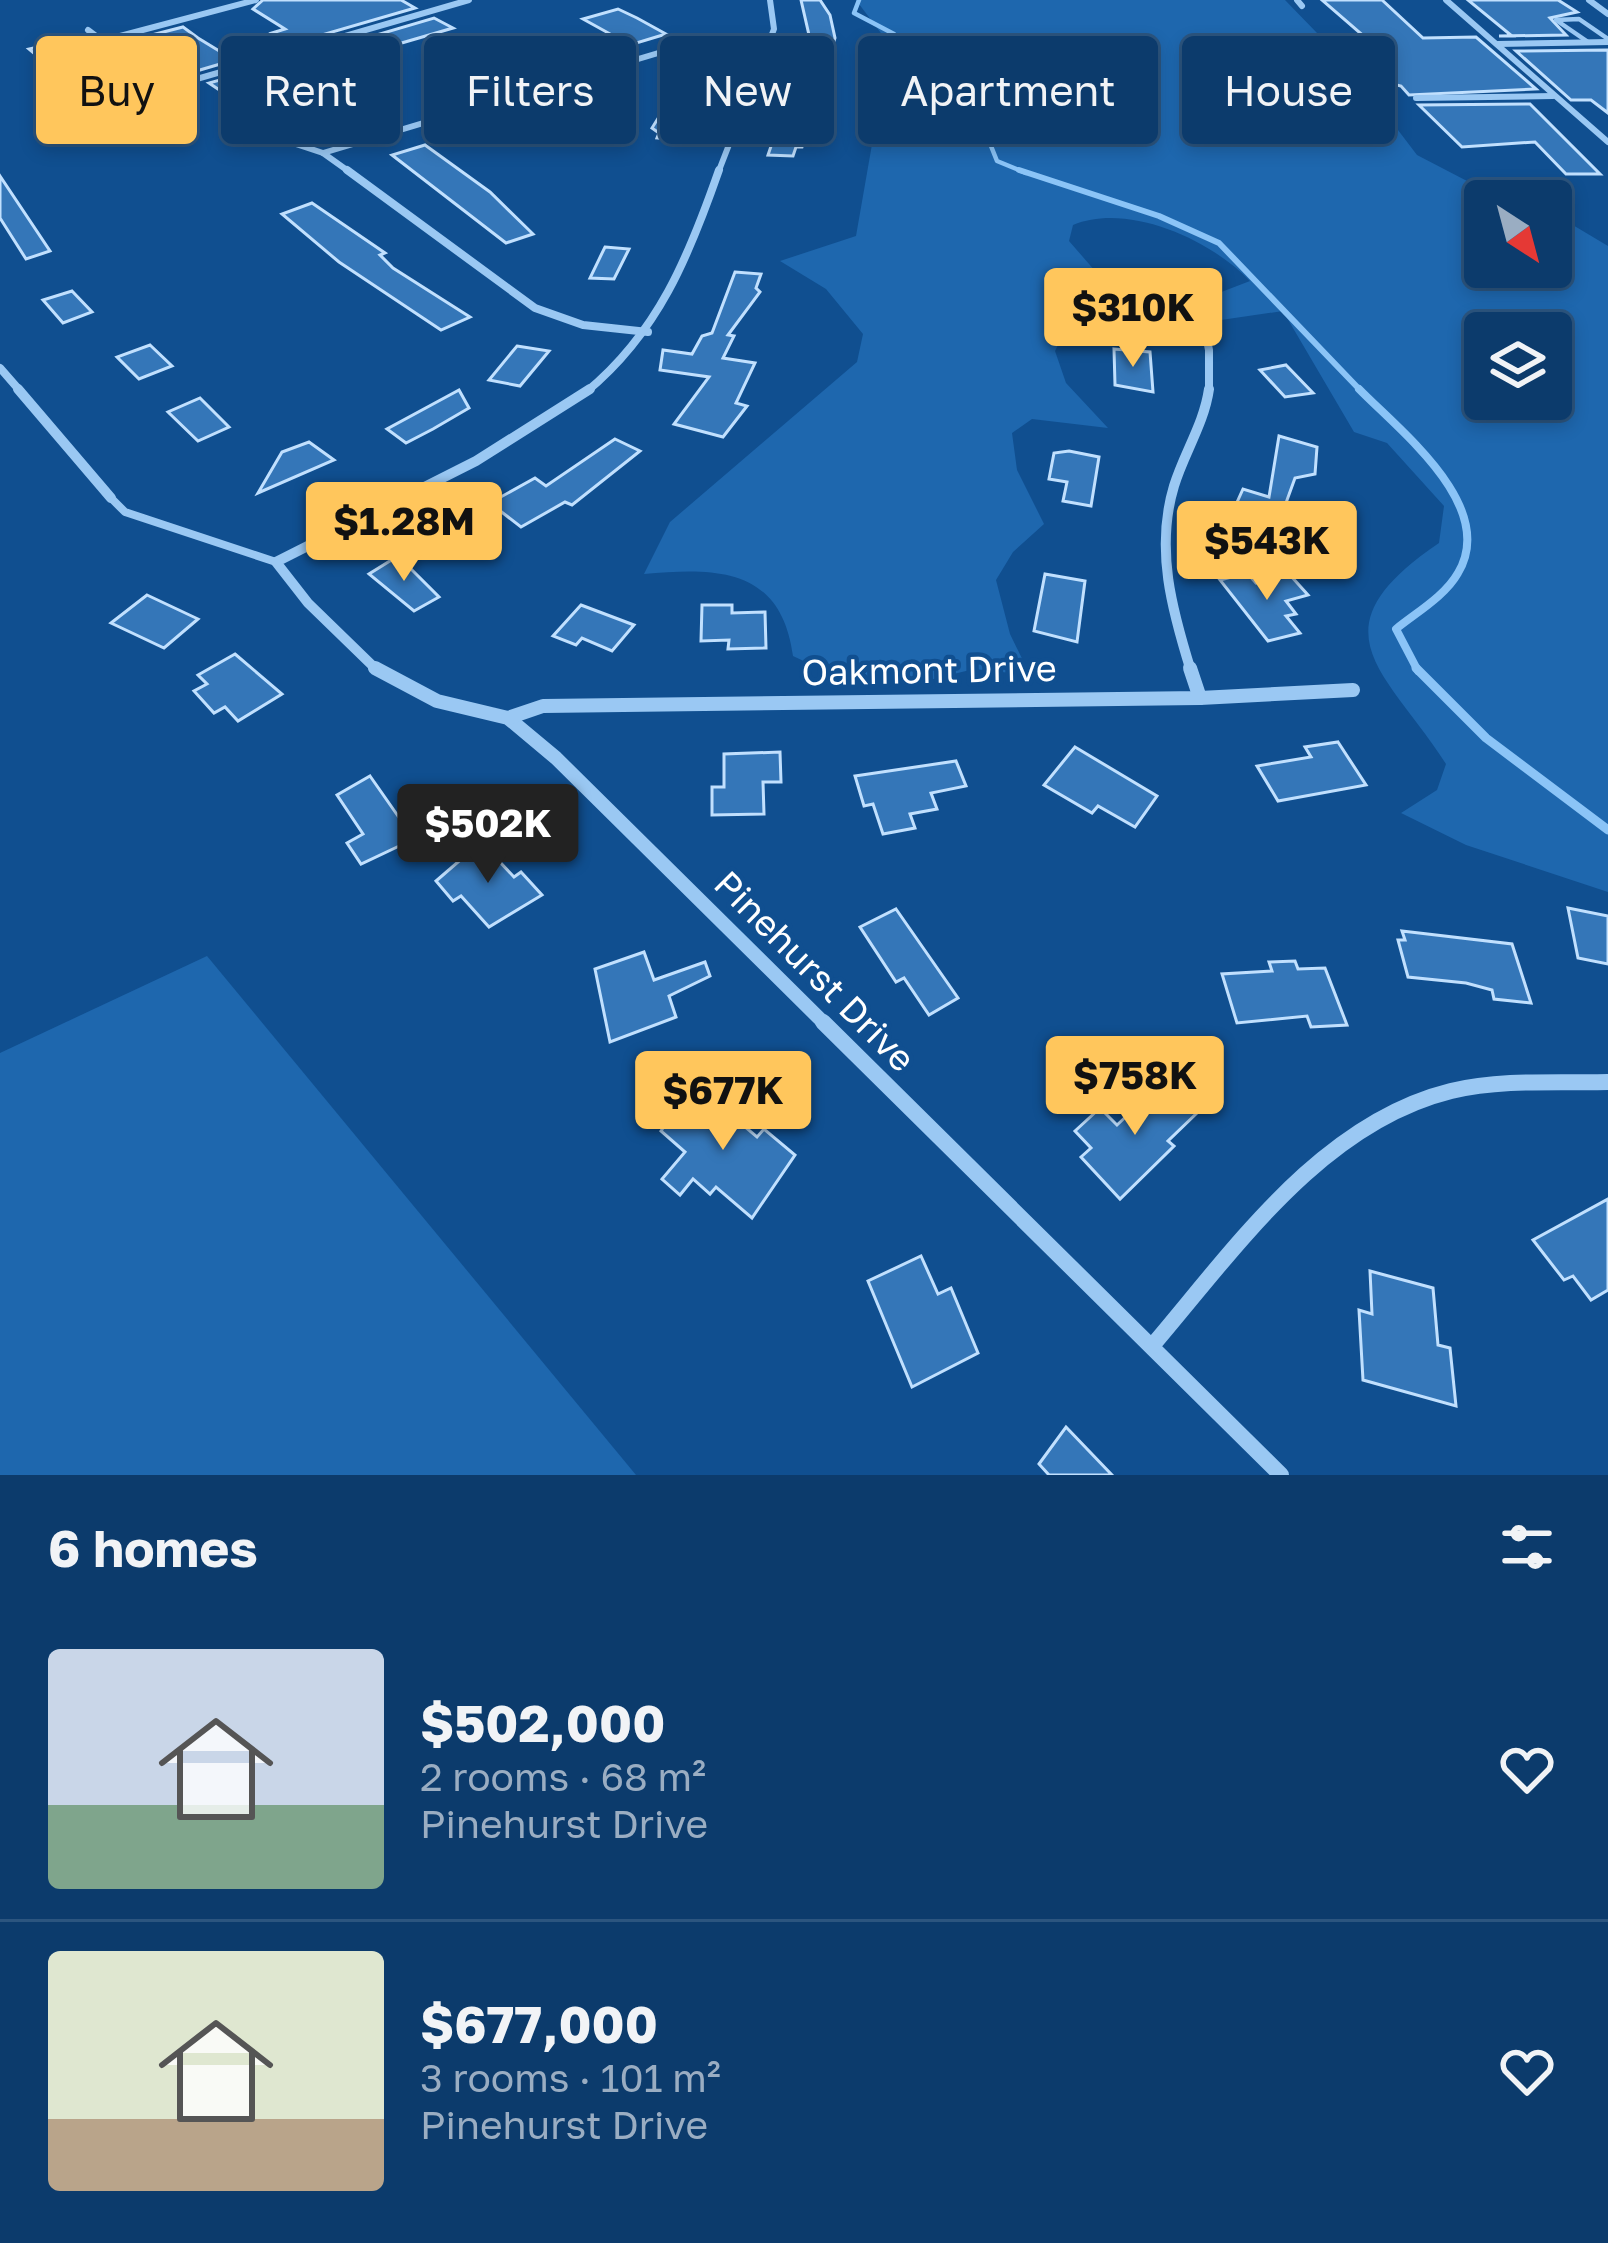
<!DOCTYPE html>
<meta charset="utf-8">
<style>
:root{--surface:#0c3b6c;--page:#154272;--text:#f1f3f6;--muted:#9aadc2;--line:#2c557f;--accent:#ffc65c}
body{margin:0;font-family:"Golos Text",sans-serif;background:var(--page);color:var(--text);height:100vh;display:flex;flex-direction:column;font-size:45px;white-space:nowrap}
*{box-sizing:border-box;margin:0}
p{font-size:39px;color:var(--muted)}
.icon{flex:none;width:66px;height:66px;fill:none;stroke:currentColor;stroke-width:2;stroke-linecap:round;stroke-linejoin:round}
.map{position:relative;height:1475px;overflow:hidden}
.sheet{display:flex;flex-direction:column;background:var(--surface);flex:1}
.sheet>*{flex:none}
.top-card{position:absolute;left:36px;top:36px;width:1536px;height:108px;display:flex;gap:24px}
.needle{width:78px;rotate:144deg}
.buttons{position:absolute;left:1464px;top:180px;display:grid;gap:24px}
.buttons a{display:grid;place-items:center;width:108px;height:108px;border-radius:12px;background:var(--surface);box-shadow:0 6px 18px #0003,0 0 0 3px var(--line);font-size:60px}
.price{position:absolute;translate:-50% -102px;padding:0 27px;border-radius:12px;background:var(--accent);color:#111;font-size:39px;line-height:78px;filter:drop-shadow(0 3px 6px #0008)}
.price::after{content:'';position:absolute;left:50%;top:72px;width:36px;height:27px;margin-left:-18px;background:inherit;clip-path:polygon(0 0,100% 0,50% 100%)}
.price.on{background:#222;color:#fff}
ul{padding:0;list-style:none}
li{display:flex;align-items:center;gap:36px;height:300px;padding:0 48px}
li+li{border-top:3px solid var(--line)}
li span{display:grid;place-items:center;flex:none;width:336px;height:240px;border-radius:12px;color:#555}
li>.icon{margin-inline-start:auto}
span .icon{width:144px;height:144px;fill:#fffc;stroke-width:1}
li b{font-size:51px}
h2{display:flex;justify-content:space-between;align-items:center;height:144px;padding:0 48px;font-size:51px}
.chip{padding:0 42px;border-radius:12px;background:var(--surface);box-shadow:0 6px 18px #0003,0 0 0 3px var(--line);font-size:42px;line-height:108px}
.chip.on{background:var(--accent);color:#111}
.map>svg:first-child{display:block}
.green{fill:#1e67ae;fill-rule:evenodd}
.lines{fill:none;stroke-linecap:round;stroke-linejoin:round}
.stream-far3{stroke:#8bc4f7;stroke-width:4.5}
.stream-far2{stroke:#8bc4f7;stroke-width:6}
.stream-far1{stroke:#8bc4f7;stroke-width:8}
.stream{stroke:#8bc4f7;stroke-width:9}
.building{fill:#3476b8;stroke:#c1e0fe;stroke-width:3}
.service-far1{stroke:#9ac8f3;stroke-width:4.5}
.service{stroke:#9ac8f3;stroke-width:8}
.minor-far4{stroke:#9ac8f3;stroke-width:6}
.minor-far3{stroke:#9ac8f3;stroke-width:8}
.minor-far2{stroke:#9ac8f3;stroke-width:10}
.minor-far1{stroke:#9ac8f3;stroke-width:14}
.minor{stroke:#9ac8f3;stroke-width:16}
.labels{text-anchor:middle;stroke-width:9;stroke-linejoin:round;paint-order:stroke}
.street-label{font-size:36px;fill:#fff;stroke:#104f90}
</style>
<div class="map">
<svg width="1608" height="1475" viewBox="0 0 1608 1475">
<rect width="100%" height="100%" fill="#104f90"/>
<g class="green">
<path d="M856 0H1285L1350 67 1417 155 1467 181 1525 201H1485V267H1551V212L1608 246V892L1466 845 1401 813 1437 790 1446 764C1387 671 1309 631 1439 543L1444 506 1387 443 1354 432 1283 311 1221 320 1211 296 1250 281C1211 240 1128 202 1073 225L1069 241 1103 280 1148 316 1065 331 1055 351 1066 383 1108 428 1032 419 1012 433 1017 470 1044 524 1013 552 996 580 1010 634 1030 675 974 669 913 684 829 673 793 656C781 568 718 567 644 574L670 522 857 362 863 334 826 289 780 261 856 236 878 110 905 65ZM1485 333H1551V399H1485Z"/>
<path d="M207 956 636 1475H0V1053Z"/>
</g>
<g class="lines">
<path class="stream-far3" d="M859 0 854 13 894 34 923 75 991 108 987 136 997 161 1026 173"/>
<path class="stream-far2" d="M1019 170 1159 216 1219 243 1362 392"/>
<path class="stream-far1" d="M1359 389C1400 431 1498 506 1458 573 1445 596 1417 612 1396 629L1418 671"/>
<path class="stream" d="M1416 668 1486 738 1608 830"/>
</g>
<g class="building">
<path d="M263 0H401L415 8 291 44 272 33 285 29 253 9Z"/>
<path d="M801 0H820L830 15 835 38 802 147H796L793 156 768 155 809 35Z"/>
<path d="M1322 0H1382L1423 38 1476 37 1536 89 1409 95 1401 86 1373 79 1366 38Z"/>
<path d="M1468 0H1558L1577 12 1550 18 1566 35 1499 36H1512Z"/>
<path d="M618 9 637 18 666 34 630 45 583 19Z"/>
<path d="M434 18 453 28 381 49 366 38Z"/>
<path d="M183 27 198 38 234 60 193 72 144 37Z"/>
<path d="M56 43 92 77 115 87 143 114 116 122 29 49Z"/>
<path d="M1608 50V113L1591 100H1571L1516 51Z"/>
<path d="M252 71 270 82 227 95 209 83Z"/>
<path d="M685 75 711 76 680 140 657 138 659 133 652 128Z"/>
<path d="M1530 104 1600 174H1566L1535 142 1462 147 1419 105Z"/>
<path d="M425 145 490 192 533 234 506 243 392 155Z"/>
<path d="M0 176 50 251 26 259 0 218Z"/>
<path d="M312 203 385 253 380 255 393 268 470 317 441 330 339 262 282 214Z"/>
<path d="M605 247 629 249 614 279 590 278Z"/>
<path d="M735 272 761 274 756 288 760 292 728 335 734 336 723 358 755 363 736 403 747 406 723 437 674 424 709 377 660 370 663 350 692 354 702 336 712 333Z"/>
<path d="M72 291 92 312 63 323 43 300Z"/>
<path d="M150 345 172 366 139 379 117 357Z"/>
<path d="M517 346 549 351 520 386 489 380Z"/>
<path d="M1114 349 1150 352 1153 392 1115 385Z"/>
<path d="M1286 365 1313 393 1285 397 1260 370Z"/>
<path d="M459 390 469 408 433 429 406 443 387 429Z"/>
<path d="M200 398 229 427 198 441 168 412Z"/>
<path d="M1279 436 1317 447 1315 474 1295 478 1274 536 1240 525 1245 512 1234 509 1243 489 1269 497Z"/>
<path d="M615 439 640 451 572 505 565 502 521 527 490 503 535 478 546 486Z"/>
<path d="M309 442 334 460 258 493 282 452Z"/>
<path d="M1069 451 1099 457 1091 506 1063 501 1067 482 1049 479 1054 453Z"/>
<path d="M398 556 439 597 414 611 369 574Z"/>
<path d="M1247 573 1256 583 1290 575 1308 595 1286 601 1296 614 1286 616 1300 633 1268 641 1220 580Z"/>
<path d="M1045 574 1085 581 1077 642 1034 631Z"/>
<path d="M147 595 198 619 164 648 111 623Z"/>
<path d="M581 605 634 625 612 651 582 638 576 645 553 636Z"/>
<path d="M702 605H732V613L765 612 766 648 728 649 729 640 701 641Z"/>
<path d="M235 654 282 694 238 721 225 707 214 713 194 691 207 684 198 675Z"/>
<path d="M1338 742 1366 785 1278 801 1257 766 1311 757 1305 747Z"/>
<path d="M1075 747 1157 796 1135 827 1098 806 1092 813 1044 785Z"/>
<path d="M780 752 781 782H763L764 814 712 815V787H724V754Z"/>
<path d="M956 761 966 786 931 793 937 809 910 814 915 828 883 834 873 804 864 806 855 776Z"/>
<path d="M370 776 414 839 361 864 347 843 363 834 337 795Z"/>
<path d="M481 842 514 877 521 872 542 895 489 927 461 896 453 901 436 881Z"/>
<path d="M1568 908 1608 916V964L1578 958Z"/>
<path d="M896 909 958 998 929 1015 904 978 896 982 860 927Z"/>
<path d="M1402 931 1512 944 1531 1003 1494 999 1492 990 1466 983 1408 977 1398 940H1405Z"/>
<path d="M644 952 654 980 705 962 710 976 669 996 676 1017 610 1042 595 969Z"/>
<path d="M1295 961 1298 969 1325 968 1347 1025 1311 1027 1307 1016 1237 1023 1222 974 1272 971 1269 962Z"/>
<path d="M1166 1079 1199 1111 1168 1141 1174 1146 1120 1199 1081 1157 1091 1148 1075 1131 1100 1108 1117 1125Z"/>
<path d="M694 1084 757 1137 764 1129 795 1155 752 1218 716 1187 710 1194 693 1179 680 1195 662 1179 685 1152 661 1131Z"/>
<path d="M1608 1199V1290L1591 1300 1573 1276 1564 1280 1533 1240Z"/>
<path d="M921 1256 938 1294 951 1288 978 1353 912 1387 868 1281Z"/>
<path d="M1370 1271 1433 1288 1438 1345 1450 1348 1456 1406 1363 1380 1359 1310 1372 1314Z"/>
<path d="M1066 1427 1112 1475H1049L1039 1464Z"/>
</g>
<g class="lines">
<path class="service-far1" d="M1588 42 1556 20 1579 19 1608 39"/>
<path class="service" d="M111 498 125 512 276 562"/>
<g class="minor-far4">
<path d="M1297 0 1302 6"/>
<path d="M1446 0 1608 142"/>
<path d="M1589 0 1608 14"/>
<path d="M88 30 195 111"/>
<path d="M105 40 256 0"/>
<path d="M1498 44 1608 42"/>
<path d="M169 87 469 0"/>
<path d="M1416 98 1553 96"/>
<path d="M248 128 323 153 351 173"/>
<path d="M323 153 665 51 727 37 769 38"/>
<path d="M718 173 774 29 770 0"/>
</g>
<g class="minor-far3">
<path d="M347 170 535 308 583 325 648 332"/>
<path d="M1202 315 1209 350V392"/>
<path d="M0 368 21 392"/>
<path d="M586 392C658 333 689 256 719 170"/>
</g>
<g class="minor-far2">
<path d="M18 389 111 498"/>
<path d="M378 671 308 603 276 562 476 461 590 389"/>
<path d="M1191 671C1172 610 1155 549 1174 486 1184 453 1204 424 1209 389"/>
</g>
<g class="minor-far1">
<path d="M375 668 437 701 508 718 556 758 826 1025"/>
<path d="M1190 668 1200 698"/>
<path d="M508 718 543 706 1200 698 1353 690"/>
</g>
<g class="minor">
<path d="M823 1022 1281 1475"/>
<path d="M1152 1346C1234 1250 1321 1123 1451 1091 1502 1079 1556 1083 1608 1082"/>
</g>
</g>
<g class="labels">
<g class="street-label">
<text transform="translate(929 670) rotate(-1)" y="13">Oakmont Drive</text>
<text transform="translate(815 971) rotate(45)" y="13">Pinehurst Drive</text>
</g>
</g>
</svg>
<div class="buttons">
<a><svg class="needle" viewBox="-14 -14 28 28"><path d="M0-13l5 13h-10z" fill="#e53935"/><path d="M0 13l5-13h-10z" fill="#9aadc2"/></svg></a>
<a><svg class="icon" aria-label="layers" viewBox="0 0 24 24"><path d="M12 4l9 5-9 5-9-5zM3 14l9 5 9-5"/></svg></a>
</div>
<b class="price" style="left:1133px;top:370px">$310K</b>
<b class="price" style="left:404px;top:584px">$1.28M</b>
<b class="price" style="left:1267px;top:603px">$543K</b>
<b class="price on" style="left:488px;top:886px">$502K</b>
<b class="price" style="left:1135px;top:1138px">$758K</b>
<b class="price" style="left:723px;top:1153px">$677K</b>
<div class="top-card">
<a class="chip on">Buy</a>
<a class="chip">Rent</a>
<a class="chip">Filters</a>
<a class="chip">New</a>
<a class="chip">Apartment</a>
<a class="chip">House</a>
</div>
</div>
<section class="sheet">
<h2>6 homes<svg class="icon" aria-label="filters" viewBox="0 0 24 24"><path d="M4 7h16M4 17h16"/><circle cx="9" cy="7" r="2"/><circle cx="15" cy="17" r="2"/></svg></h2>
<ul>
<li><span style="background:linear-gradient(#c9d6e8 65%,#7fa58c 0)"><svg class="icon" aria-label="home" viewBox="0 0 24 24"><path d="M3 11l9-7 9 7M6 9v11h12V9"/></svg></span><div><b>$502,000</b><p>2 rooms · 68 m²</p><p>Pinehurst Drive</p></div><svg class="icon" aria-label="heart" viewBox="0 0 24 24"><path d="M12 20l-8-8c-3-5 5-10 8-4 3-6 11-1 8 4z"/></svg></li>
<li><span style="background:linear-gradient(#dfe7d0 70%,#b9a48a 0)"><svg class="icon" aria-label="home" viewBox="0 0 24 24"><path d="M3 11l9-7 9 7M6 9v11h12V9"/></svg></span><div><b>$677,000</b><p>3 rooms · 101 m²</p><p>Pinehurst Drive</p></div><svg class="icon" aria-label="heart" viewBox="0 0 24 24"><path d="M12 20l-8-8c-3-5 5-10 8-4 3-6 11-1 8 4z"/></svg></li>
</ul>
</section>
